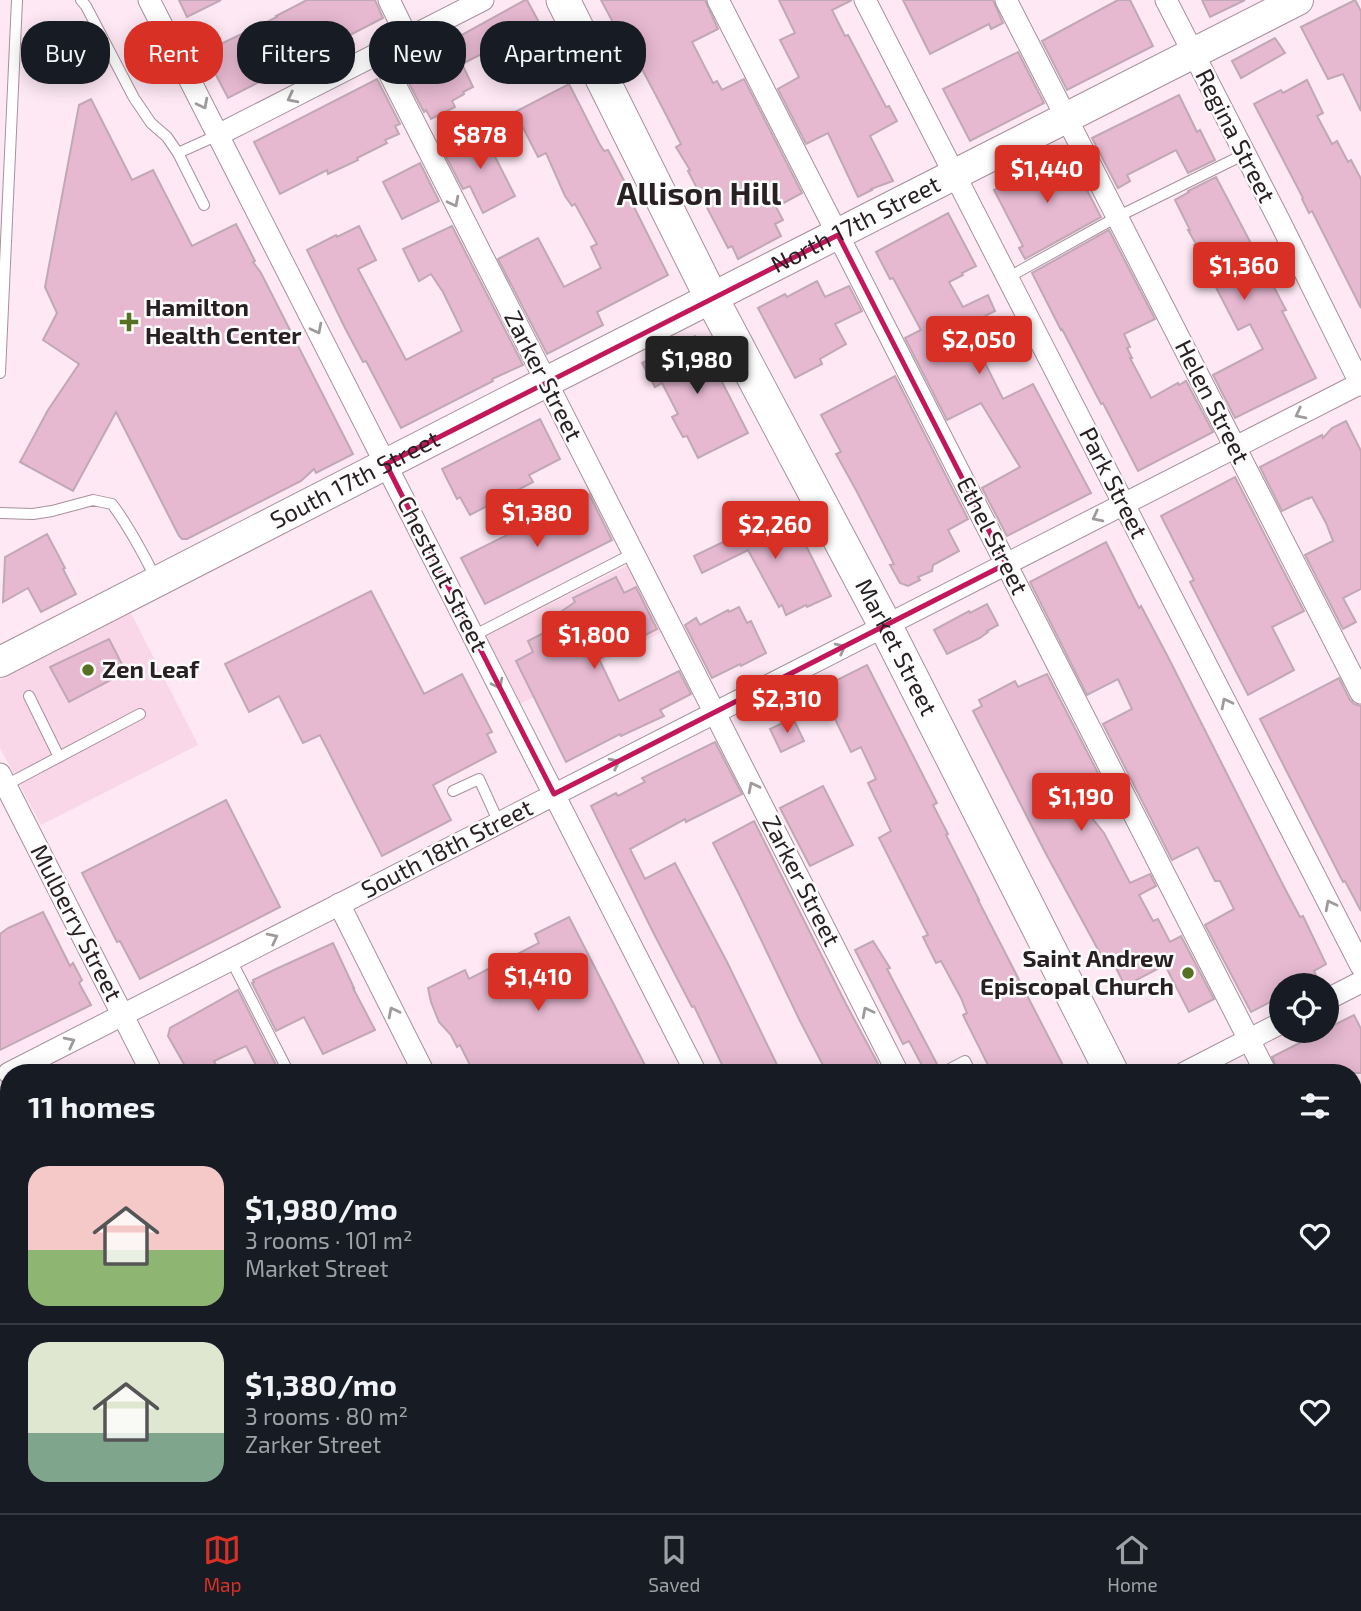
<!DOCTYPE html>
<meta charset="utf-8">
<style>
:root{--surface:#171b24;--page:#242831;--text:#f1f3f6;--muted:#9ea1a6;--line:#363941;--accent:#d93025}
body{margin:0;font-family:"Exo 2",sans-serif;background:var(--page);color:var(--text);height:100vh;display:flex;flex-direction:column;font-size:26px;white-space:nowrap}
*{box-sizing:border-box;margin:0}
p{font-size:23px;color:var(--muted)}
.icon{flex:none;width:38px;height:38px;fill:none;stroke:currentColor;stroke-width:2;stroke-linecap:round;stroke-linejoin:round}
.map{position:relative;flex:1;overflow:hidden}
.sheet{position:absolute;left:0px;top:1064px;width:1362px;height:450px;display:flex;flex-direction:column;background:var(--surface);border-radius:28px 28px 0 0;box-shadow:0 4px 18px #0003}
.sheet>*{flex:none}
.hud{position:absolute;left:21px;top:21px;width:700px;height:63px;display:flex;gap:14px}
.buttons{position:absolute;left:1269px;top:973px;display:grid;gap:14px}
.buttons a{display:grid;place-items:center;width:70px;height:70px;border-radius:50%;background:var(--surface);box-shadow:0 4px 18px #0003;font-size:35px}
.price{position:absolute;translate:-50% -60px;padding:0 16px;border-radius:7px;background:var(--accent);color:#fff;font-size:23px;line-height:46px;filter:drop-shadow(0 2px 4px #0008)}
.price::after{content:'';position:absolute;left:50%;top:42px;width:21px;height:16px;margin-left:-10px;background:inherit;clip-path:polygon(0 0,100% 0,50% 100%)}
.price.current{background:#222;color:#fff}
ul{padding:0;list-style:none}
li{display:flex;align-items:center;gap:21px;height:175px;padding:0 28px}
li+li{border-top:2px solid var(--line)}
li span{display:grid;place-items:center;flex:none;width:196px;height:140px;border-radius:21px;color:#555}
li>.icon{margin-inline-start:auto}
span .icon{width:84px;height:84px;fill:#fffc;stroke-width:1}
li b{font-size:30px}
h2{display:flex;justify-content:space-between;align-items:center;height:84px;padding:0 28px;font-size:30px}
.chip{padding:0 24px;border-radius:28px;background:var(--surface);box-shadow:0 4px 18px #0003;font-size:24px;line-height:63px}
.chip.current{background:var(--accent);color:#fff}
.dock{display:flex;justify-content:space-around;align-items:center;height:98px;border-top:2px solid var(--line);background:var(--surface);font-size:19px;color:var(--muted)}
.dock a{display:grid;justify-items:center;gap:4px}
.dock .current{color:var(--accent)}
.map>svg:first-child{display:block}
.built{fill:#f9d7e8}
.green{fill:#c0ccae}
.building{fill:#e6b9d1;stroke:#c1a8b5;stroke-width:2}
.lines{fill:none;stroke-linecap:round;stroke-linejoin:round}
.service-casing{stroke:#a8909d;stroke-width:12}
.minor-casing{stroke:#a8909d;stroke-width:23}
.secondary-casing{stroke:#a8909d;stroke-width:32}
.primary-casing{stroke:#a8909d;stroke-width:35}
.service{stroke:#fff;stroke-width:10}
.minor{stroke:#fff;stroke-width:21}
.secondary{stroke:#fff;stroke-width:30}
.primary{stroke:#fff;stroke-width:33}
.oneway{stroke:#9f9b9c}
.marked{fill:none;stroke:#c2185b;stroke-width:5;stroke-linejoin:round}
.poi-dot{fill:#577123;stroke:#fcfcfc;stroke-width:2.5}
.labels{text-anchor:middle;stroke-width:5;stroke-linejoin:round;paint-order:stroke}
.street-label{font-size:24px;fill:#292024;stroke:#fcfcfc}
.poi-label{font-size:24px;font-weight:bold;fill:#292024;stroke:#fcfcfc;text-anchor:start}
.district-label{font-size:32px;font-weight:bold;fill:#292024;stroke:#fcfcfc}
</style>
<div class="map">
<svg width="1361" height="1513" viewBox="0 0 1361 1513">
<rect width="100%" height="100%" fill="#fde8f3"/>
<g class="built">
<path d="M632 563 666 630 520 704 486 636Z"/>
<path d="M131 613 198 745 41 825 0 748V680Z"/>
</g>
<path class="green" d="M0 1151 9 1167V1390L0 1373Z"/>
<g class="building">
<path d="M179 0H221L187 17Z"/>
<path d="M307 0H375L383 18 228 98 204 52 277 17 276 16Z"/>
<path d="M525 0H527L541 26 506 45 505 42 462 64 473 87 463 92 464 94 452 101 455 107 431 119 426 110 424 112 402 70 430 55 429 53Z"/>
<path d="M601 0H705L718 29 692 42 713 83 717 81 722 90 744 79 802 193 776 207 783 220 775 224 781 236 738 259 732 246 728 248 688 171 690 170 676 147 681 144 660 103 634 54 631 56Z"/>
<path d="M779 0H852L832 10 845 36 848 35 886 107 889 106 897 121 870 136 893 181 871 189 872 190 858 197 828 133 806 144 778 89 799 77 780 40 795 33Z"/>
<path d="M903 0H993L1003 23 991 29 989 24 930 54Z"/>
<path d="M1118 0H1130L1153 46 1067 90 1042 41Z"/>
<path d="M1202 0H1245L1210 17Z"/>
<path d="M1355 0 1361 11V111L1343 74 1328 79 1301 27Z"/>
<path d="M1275 38 1285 53 1241 78 1232 61Z"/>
<path d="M1018 52 1044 103 970 141 943 89Z"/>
<path d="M377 79 400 124 395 126 399 134 385 140 387 143 357 158 358 160 328 174 327 170 280 194 254 142Z"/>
<path d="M1307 80 1323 113 1317 116 1332 144 1337 141 1348 162 1351 160 1361 179V308L1312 211 1309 213 1302 199 1303 198 1254 104 1281 90 1283 93Z"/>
<path d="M569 84 599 143 604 151 608 150 628 188 631 201 668 275 597 312 603 325 547 354 498 259 538 238 564 287 601 268 591 247 597 244 575 204 572 206 565 196 546 153 538 157 515 112Z"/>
<path d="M1179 95 1197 132 1200 130 1215 160 1188 173 1176 150 1127 175 1130 181 1118 188 1092 138Z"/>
<path d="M91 99 132 180 153 170 192 246 236 224 255 261 253 262 261 273 353 454 316 473 314 469 301 481 187 539H182L179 536 116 412 73 491 20 462 48 410 79 364 43 340 57 313 45 287 79 105Z"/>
<path d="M482 131 515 196 483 213 470 186 463 189 443 151Z"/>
<path d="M1067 152 1101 217 1025 259 1019 248 1023 246 994 190Z"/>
<path d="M420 163 439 201 402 219 383 182Z"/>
<path d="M1216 177 1286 310 1282 311 1316 378 1235 418 1213 375 1263 349 1250 324 1238 330 1206 268 1204 269 1194 245 1196 244 1188 230H1190L1175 200 1189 192 1188 191Z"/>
<path d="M948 213 976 266 962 273 963 275 949 282 963 307 988 295 995 311 973 322 976 327 969 331 1003 399 1033 384 1091 493 1007 536 982 488 1020 467 981 403 947 420 905 338 921 330 893 278 890 279 876 252Z"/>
<path d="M359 226 376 260 358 269 406 360 462 331 443 292 431 274 419 281 403 249 452 226 523 365 492 379 493 381 401 428 366 361 363 362 345 328 307 250 336 235 337 237Z"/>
<path d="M1109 230 1155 319 1124 334 1130 347 1127 348 1132 358H1130L1151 398 1178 383 1179 385 1186 381 1213 432 1138 471 1103 403 1101 404 1062 329 1061 330 1032 273Z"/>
<path d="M817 281 825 297 849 286 862 311 835 324 846 344 820 359 822 364 795 378 758 308 785 294 787 297Z"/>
<path d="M695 336 702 350 707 347 722 375 719 376 748 433 698 458 687 436 683 437 672 417 678 414 662 383 655 387 642 363Z"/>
<path d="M895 376 968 519 948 530 959 551 933 565 932 571 918 577 920 580 908 586 900 583 890 565 894 564 856 490 836 454 841 452 821 415Z"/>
<path d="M540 419 560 459 529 475 533 482 470 515 460 497 457 499 442 469Z"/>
<path d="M1346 421 1361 451V589L1343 598 1356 622 1343 629 1305 555 1333 541 1326 523 1312 497 1308 499V498L1282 511 1260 467 1322 435 1323 438 1332 428Z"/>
<path d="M1235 477 1304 611 1272 627 1294 670 1248 695 1190 582 1194 580 1161 516Z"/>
<path d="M589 494 612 540 485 604 461 558Z"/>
<path d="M787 507 831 596 807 607 806 605 786 615 782 605 779 607 748 550 702 573 694 556 740 534 739 533Z"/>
<path d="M47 534 65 568 63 569 76 594 41 612 28 588 3 602 5 557Z"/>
<path d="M1106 542 1139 608 1141 606 1168 657 1283 885 1300 917 1303 916 1326 964 1314 971 1317 978 1303 985H1281V992L1273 997 1274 1000 1251 1012 1205 925 1234 909 1220 881H1215L1198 847 1172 860 1103 724 1132 709 1118 679 1087 695 1030 582Z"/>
<path d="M616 577 624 593 636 587 657 629 599 659 619 701 679 671 691 694 660 710 664 716 621 736 620 734 566 762 516 661 533 652 528 641 567 621 562 611 575 602 573 598Z"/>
<path d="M371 591 424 694 462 674 492 732 487 734 496 752 433 785 451 820 382 856 320 735 303 743 279 696 249 712 225 664Z"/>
<path d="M987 604 998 625 987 631 988 632 980 638 947 654 934 630 969 611 970 613Z"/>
<path d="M739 607 747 623 751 621 766 653 741 666 740 664 712 678 685 625 696 618 700 625 728 610 729 612Z"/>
<path d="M109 639 126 672 69 702 50 667Z"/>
<path d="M867 665 937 803 933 805 948 834 946 835 979 900H978L1067 1073H992L963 1015 967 1013 961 998 941 961 936 963 923 937 928 935 879 838 891 831 868 783 876 779 861 747 851 752 835 719 813 707 807 695Z"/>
<path d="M1047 674 1115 806 1092 818 1104 833 1130 883 1150 874 1156 886 1139 895 1153 921 1158 919 1170 942 1181 936 1214 999 1189 1012 1165 965 1125 986 1113 962 1107 966 1045 852 973 711 982 706 979 700 1015 681 1018 687Z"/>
<path d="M1339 678 1350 700 1354 704 1361 706V911L1345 881 1343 882 1260 719Z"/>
<path d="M793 718 804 741 781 752 770 729Z"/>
<path d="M715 742 742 794 686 822 685 819 630 849 645 879 675 863 727 962 781 1073H726L694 1006 692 1007 653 932 591 806 616 793 618 796 631 789 645 782 642 778Z"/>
<path d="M823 786 853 845 810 866 780 808Z"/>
<path d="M226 800 280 907 140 979 120 941 117 942 82 873Z"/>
<path d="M754 821 846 1004 883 1073H827L799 1019 740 896 713 843Z"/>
<path d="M43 912 70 966 73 963 82 980 79 983 91 1005 0 1050V934L8 928Z"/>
<path d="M569 917 649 1073H474L460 1045 457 1047 451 1035 439 1022 431 1002 428 988 465 970 469 979 539 943 535 934Z"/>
<path d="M873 941 890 968 887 969 938 1066 934 1073H926L909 1041 903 1044 855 950Z"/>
<path d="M333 943 354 988H353L375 1030 323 1054 304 1017 276 1031 252 983 254 982 253 980 276 969Z"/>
<path d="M238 990 280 1073H260L246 1046 214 1061 220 1073H189L168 1036 170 1028Z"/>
<path d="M1354 1015 1361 1029V1073H1279L1272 1057 1323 1031H1326V1029Z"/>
</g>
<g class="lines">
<g class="service-casing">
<g id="service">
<path d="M81 0 86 6 134 98 151 123 167 137 178 153 204 205"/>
<path d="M178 153 218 135"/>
<path d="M1007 278 1117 217 1245 154"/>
<path d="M0 373 17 0"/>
<path d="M0 513 33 514 52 511 93 500 112 504C130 528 143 553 156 579"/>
<path d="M473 636 634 553"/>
<path d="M29 696 59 757"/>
<path d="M6 785 140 714"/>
<path d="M453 791 479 779 499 823"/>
<path d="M231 960 289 1073"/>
<path d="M942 1073 965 1061 971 1073"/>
<path d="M0 1397 9 1414"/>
<path d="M55 1505 59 1513"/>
<path d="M257 1505 261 1513"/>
<path d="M509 1505 513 1513"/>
<path d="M1194 1505 1198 1513"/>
</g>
</g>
<g class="minor-casing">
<g id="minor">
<path d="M149 0 696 1073"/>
<path d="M389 0 408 39"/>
<path d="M718 0 1266 1073"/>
<path d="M865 0 1361 966"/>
<path d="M1006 0 1361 693"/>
<path d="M1166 0 1280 222 1361 385"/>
<path d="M379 53 898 1073"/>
<path d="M218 135 483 0"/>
<path d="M0 774 152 1073"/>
<path d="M339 904 424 1073"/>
<path d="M1326 1000 1361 982"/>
<path d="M9 1073 1361 383"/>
<path d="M1184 1073 1281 1023"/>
<path d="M1353 1243 1361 1259"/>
<path d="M1353 1438 1361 1434"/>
<path d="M150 1505 153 1513"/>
<path d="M372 1505 376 1513"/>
<path d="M651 1505 655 1513"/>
<path d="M780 1505 784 1513"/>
<path d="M916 1505 920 1513"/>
<path d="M1118 1505 1122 1513"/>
<path d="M322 1513 338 1505"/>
</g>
</g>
<g class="secondary-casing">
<g id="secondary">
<path id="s1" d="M0 662 546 382 1298 0"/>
</g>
</g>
<g class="primary-casing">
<g id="primary">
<path id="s2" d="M563 0 712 299 885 625 1112 1073"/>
<path d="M1331 1505 1335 1513"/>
</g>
</g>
<use href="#service" class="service"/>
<use href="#minor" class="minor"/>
<use href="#secondary" class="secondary"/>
<use href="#primary" class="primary"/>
</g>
<defs><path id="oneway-chevron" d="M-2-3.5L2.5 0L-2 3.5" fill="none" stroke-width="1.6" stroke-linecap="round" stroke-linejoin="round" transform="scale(1.75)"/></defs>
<g class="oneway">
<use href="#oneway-chevron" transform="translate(292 98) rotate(153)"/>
<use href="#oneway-chevron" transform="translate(203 104) rotate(63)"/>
<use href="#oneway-chevron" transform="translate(454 202) rotate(63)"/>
<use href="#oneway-chevron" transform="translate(317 329) rotate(63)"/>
<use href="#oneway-chevron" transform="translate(1300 414) rotate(153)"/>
<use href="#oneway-chevron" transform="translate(1097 517) rotate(153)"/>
<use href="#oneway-chevron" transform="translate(841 648) rotate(-27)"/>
<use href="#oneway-chevron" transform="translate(498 684) rotate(63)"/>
<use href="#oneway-chevron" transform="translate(1226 703) rotate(-117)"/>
<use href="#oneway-chevron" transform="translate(615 763) rotate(-27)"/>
<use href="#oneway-chevron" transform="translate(753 787) rotate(-117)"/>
<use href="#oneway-chevron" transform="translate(1330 905) rotate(-117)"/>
<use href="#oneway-chevron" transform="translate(273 938) rotate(-27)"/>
<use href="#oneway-chevron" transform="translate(393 1012) rotate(-117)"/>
<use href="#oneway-chevron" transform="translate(867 1012) rotate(-117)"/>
<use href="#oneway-chevron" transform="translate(70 1042) rotate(-27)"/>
</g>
<path class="marked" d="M838 235 1006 564 554 794 386 464Z"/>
<g class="poi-dot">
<path d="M125.5 311.5h7v7h7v7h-7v7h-7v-7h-7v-7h7z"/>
<circle cx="88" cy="670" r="7"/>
<circle cx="1188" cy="973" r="7"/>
</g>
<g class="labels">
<g class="street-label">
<text transform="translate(1235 136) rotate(63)" y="8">Regina Street</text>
<text dy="8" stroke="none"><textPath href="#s1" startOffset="961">North 17th Street</textPath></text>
<text transform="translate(543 376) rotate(63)" y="8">Zarker Street</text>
<text transform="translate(1212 402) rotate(63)" y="8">Helen Street</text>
<text dy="8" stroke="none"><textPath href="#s1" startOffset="399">South 17th Street</textPath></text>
<text transform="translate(1113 483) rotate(63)" y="8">Park Street</text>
<text transform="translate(992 536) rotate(63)" y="8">Ethel Street</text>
<text transform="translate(442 574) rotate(63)" y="8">Chestnut Street</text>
<text dy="8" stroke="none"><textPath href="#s2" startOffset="728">Market Street</textPath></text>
<text transform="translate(447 849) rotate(-27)" y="8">South 18th Street</text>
<text transform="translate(801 881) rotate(63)" y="8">Zarker Street</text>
<text transform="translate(76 923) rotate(63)" y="8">Mulberry Street</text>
</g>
<g class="poi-label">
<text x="145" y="316">Hamilton<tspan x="145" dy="28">Health Center</tspan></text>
<text x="102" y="678">Zen Leaf</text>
<text x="1174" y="967" text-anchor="end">Saint Andrew<tspan x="1174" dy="28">Episcopal Church</tspan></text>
</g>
<g class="district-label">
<text x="699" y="205">Allison Hill</text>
</g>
</g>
</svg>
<div class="buttons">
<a><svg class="icon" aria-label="locate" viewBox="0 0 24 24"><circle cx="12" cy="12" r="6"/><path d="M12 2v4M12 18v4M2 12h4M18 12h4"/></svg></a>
</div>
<b class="price" style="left:480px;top:171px">$878</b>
<b class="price" style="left:1047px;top:205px">$1,440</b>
<b class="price" style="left:1244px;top:302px">$1,360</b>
<b class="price" style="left:979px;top:376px">$2,050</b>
<b class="price current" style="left:697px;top:396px">$1,980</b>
<b class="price" style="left:537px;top:549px">$1,380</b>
<b class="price" style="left:775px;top:561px">$2,260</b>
<b class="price" style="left:594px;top:671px">$1,800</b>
<b class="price" style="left:787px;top:735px">$2,310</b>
<b class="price" style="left:1081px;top:833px">$1,190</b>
<b class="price" style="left:538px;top:1013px">$1,410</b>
<div class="hud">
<a class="chip">Buy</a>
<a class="chip current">Rent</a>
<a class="chip">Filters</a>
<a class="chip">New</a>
<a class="chip">Apartment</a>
</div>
<section class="sheet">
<h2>11 homes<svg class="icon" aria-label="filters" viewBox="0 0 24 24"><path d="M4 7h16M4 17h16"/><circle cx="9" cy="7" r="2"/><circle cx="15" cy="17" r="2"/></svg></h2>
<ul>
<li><span style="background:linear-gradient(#f6c9c9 60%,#8fb573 0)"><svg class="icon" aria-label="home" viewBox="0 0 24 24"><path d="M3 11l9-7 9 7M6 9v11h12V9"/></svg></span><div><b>$1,980/mo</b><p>3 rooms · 101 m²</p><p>Market Street</p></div><svg class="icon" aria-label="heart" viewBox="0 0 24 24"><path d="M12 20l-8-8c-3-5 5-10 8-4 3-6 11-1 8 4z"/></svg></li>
<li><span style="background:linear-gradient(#dfe7d0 65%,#7fa58c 0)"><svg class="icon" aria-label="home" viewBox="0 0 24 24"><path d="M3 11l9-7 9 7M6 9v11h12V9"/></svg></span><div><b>$1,380/mo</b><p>3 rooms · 80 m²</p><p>Zarker Street</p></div><svg class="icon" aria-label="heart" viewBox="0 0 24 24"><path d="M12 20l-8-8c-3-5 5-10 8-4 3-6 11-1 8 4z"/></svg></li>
</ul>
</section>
</div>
<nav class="dock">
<a class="current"><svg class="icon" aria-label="map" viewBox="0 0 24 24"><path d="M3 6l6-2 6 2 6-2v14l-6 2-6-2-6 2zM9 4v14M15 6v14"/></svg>Map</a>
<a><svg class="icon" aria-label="saved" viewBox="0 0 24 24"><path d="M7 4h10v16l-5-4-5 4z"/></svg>Saved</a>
<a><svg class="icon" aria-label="home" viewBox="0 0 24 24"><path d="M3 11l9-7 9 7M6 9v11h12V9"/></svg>Home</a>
</nav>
